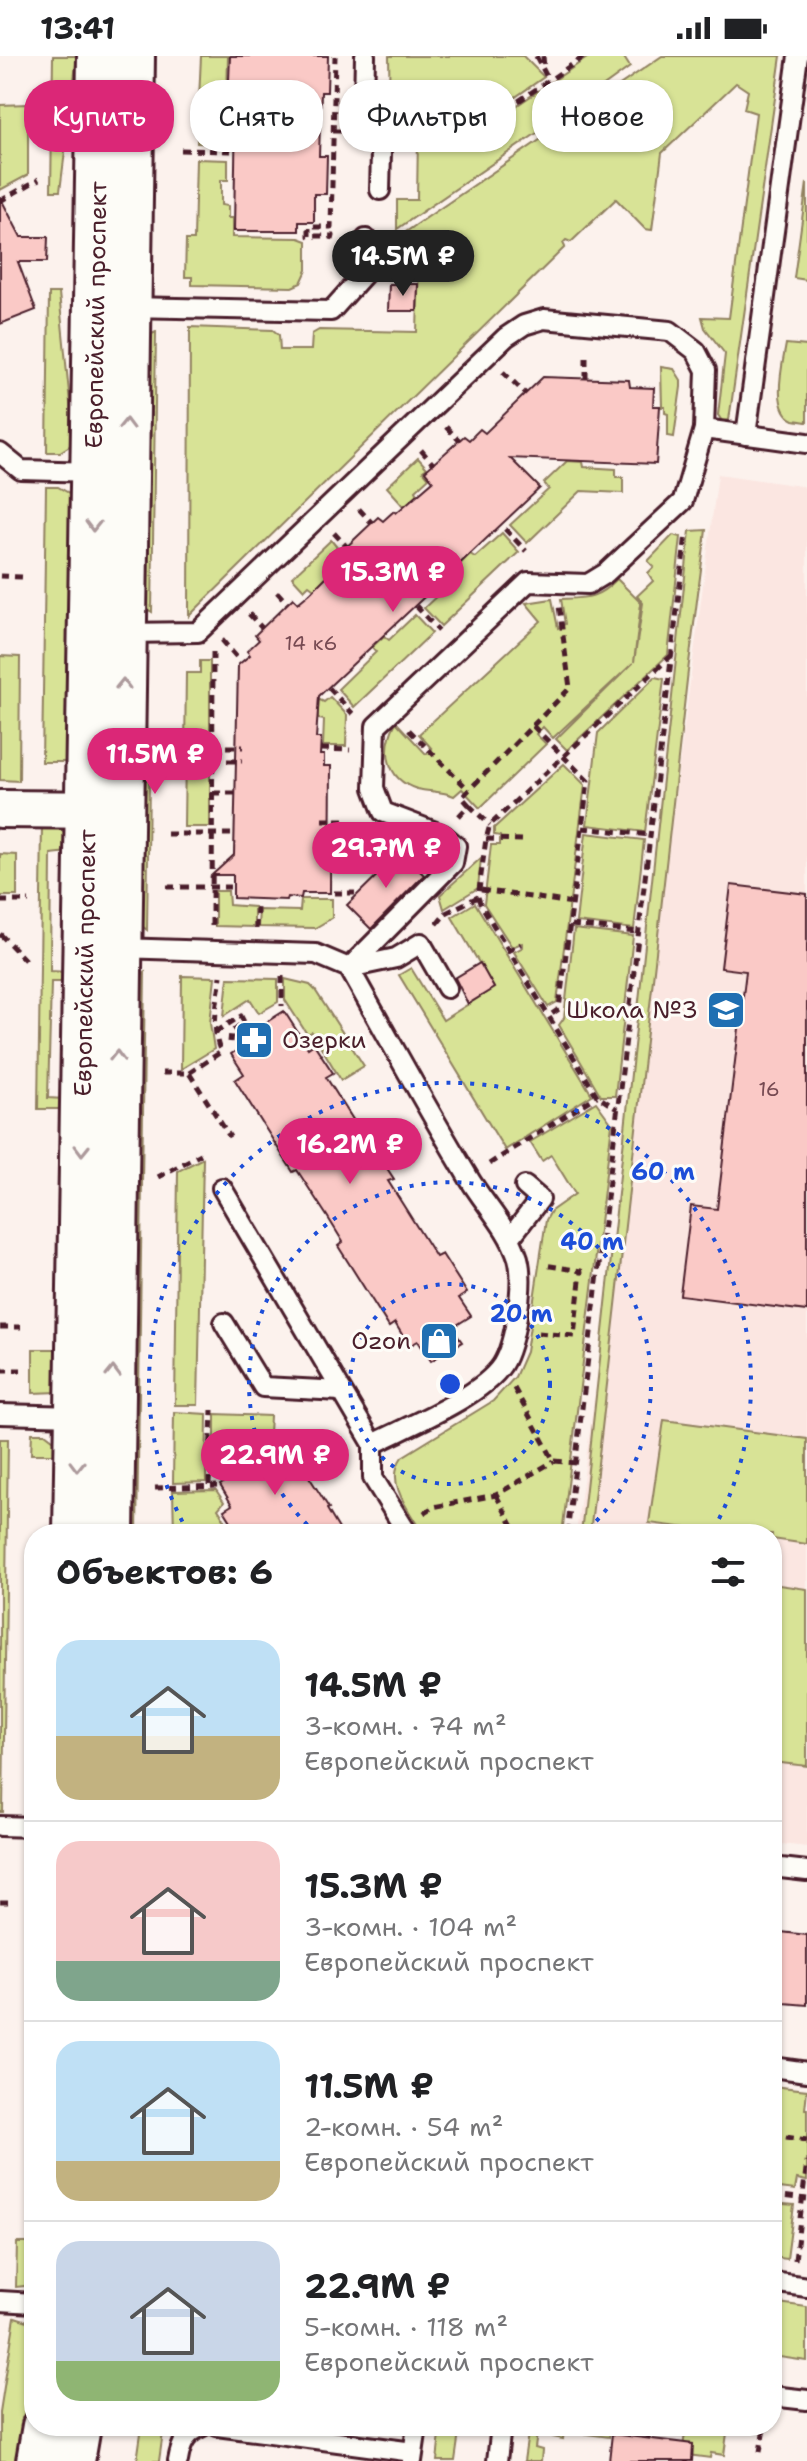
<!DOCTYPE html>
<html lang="ru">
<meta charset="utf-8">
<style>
:root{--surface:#fff;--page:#f2f2f2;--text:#202124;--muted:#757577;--line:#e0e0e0;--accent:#db2777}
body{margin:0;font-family:"Shantell Sans",sans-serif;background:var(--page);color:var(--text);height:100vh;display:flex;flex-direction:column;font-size:30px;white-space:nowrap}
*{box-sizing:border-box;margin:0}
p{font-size:26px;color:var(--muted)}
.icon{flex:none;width:44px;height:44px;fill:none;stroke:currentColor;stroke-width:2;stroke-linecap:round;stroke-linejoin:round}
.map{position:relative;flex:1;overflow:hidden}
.details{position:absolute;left:24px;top:1468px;width:758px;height:912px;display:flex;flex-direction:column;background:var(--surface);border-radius:32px;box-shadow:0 2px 6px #0004}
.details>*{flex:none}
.hud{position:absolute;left:24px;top:24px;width:760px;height:72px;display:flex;gap:16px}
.price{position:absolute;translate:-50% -68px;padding:0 18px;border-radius:28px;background:var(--accent);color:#fff;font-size:26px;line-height:52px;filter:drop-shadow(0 2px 4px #0008)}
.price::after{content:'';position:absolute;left:50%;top:48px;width:24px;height:18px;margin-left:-12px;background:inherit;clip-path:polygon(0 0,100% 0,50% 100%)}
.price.selected{background:#222;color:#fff}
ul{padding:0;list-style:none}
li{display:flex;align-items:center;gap:24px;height:200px;padding:0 32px}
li+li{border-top:2px solid var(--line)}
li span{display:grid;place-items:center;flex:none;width:224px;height:160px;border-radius:24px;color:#555}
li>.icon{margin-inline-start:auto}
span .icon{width:96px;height:96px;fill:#fffc;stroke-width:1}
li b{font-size:34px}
h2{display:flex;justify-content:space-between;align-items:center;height:96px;padding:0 32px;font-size:34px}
.chip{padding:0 28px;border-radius:32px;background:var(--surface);box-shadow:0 2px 6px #0004;font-size:28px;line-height:72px}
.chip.selected{background:var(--accent);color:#fff}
.status{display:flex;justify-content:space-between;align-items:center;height:56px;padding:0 40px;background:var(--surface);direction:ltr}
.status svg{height:22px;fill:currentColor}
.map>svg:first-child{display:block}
.built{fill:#fbe6e1}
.green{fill:#d8e396;stroke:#918160;stroke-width:2}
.building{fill:#fac9c6;stroke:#4a1f2b;stroke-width:2}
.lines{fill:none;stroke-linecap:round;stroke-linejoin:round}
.lane-casing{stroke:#4a1f2b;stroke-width:24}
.street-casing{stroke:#4a1f2b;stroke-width:42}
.secondary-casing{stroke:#4a1f2b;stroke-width:50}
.path{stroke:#4a1f2b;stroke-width:5;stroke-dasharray:8 6;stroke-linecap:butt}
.lane{stroke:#fdfcf7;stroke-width:18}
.street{stroke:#fdfcf7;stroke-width:36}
.secondary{stroke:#fdfcf7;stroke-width:44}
.oneway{stroke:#ac999b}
.ring{fill:none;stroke:#1d4ed8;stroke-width:4;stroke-dasharray:4 8}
.labels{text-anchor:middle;stroke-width:6;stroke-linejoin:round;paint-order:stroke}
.number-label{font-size:20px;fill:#764a52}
.street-label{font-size:24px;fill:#4a1f2b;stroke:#fdfcf7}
.poi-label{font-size:24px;fill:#4a1f2b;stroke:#fdfcf7;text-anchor:end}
.centre{fill:#1d4ed8;stroke:#fdfcf7;stroke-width:4}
.ring-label{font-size:24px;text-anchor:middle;font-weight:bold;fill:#1d4ed8;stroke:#fdfcf7;stroke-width:6;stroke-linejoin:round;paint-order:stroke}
</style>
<div class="status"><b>13:41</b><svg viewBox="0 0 49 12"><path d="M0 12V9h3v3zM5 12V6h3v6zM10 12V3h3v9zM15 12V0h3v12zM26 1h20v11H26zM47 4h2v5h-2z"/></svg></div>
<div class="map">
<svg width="807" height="2405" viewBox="0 0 807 2405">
<rect width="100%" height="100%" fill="#fcf2ed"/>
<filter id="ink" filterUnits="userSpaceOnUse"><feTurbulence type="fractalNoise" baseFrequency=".0125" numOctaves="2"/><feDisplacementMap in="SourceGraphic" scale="16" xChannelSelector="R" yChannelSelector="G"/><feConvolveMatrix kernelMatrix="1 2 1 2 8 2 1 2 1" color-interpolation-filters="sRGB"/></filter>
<g filter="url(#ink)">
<path class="built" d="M718 418 807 431V1791L772 1787V1478H576Z"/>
<g class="green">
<path d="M53 0H77L60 135H51Z"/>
<path d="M201 0H228L227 42 224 43 223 65 228 66V88L197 87Z"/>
<path d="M389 0H523L544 21 471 72 419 70V60L399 59 390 50Z"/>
<path d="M590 0H623L630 11 576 50 560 29 538 43 553 66 397 173V144H417L418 80 473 79Z"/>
<path d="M662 0H781L729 364 722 365 718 359 725 298 705 272 702 261 729 262 756 57 744 53 748 35 736 27 662 97 652 174 645 173 616 143 571 186 566 184 563 187 565 191 189 560 190 271 273 274 279 279 280 294H311L312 278 319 274 417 276 419 205 394 203 388 194V182H397Z"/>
<path d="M28 48V119L0 134V49Z"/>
<path d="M196 103 228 104V124H221V149L228 150V162H232V181L299 182 307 185V214L301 227 292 231 192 229V221H185L186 184H194Z"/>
<path d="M807 127V224L794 222Z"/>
<path d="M49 237H59L74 387 60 396H47Z"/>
<path d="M156 276 152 556 142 550 146 281Z"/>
<path d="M786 288 807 290V366C806 366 794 364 794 364 770 354 783 307 786 288Z"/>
<path d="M661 311 674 313 681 324V331L674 381 668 380V358L665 357V351H662Z"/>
<path d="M418 402 427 412 423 415 429 422 416 434 418 438 405 451 387 431Z"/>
<path d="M567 405 583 406 584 411 616 413V421H623V437L581 435 527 487 510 469 549 433 544 427Z"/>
<path d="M46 431H58L74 440 69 706H42Z"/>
<path d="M706 474 688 615 590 1478H581L690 475Z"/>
<path d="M502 477 519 496 441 570 424 552 462 516 458 510 470 498 475 501Z"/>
<path d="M673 479 681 481 668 599 567 694 556 683 633 607 553 682 543 671 536 678 546 688 480 752 462 733 454 740C442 735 430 736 417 733 385 723 382 692 396 666L426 698 432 693 419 678 541 565 526 547 552 543 558 572 565 568 561 543C588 542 597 543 617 523L641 547 634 606 643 547 637 540 653 525 648 517 654 511 648 505Z"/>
<path d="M331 484 340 495 337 498 340 501 328 512 334 519 317 535 309 529 304 534 292 521Z"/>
<path d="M415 559 432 577 354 651 338 633 376 596 372 591 384 580 389 584Z"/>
<path d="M0 600 20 601 19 725 0 724Z"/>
<path d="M200 605H210V771H184L186 617H200Z"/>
<path d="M655 621 664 623 645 776 587 769 598 677Z"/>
<path d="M330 641 347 659 346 690H323L324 664 318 663V643L324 646Z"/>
<path d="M564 708 585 729 557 946 548 951 514 896 523 891 522 887 512 891 484 848 491 789H500V780L494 779V772Z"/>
<path d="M140 724H149L147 874 137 866Z"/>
<path d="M42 769H53L68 779V796L51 798 50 915 67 916V926H51L48 1042 64 1043 63 1053H38Z"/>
<path d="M586 777 644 784 634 873 576 866Z"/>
<path d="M0 798 17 799V840H0Z"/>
<path d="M481 802 478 832 444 853 440 839Z"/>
<path d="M215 835H228L229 849 254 851V871L215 870Z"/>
<path d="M301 843H332V862L315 872 258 871 259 854 300 855Z"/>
<path d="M475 847 592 1039 505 1094 399 919 411 912 443 964 494 932 452 861Z"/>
<path d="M574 873 633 880 615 1040H601L559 969 564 962Z"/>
<path d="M145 916 137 1478H128L140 921Z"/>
<path d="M182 920 215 921 210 967 214 993 181 1013Z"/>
<path d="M228 922 278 923V946L259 957 250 943 224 960Z"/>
<path d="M285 923 310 929 315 934 364 1010 341 1024 312 976 307 978 285 944Z"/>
<path d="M596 1046 612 1068 562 1478H423C410 1456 384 1426 402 1401L493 1345 515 1321 526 1296 546 1164 551 1155 575 1138 551 1099 542 1105 530 1086Z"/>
<path d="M203 1102 198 1349H175L178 1115Z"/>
<path d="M33 1293H60L59 1336 33 1337Z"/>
<path d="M174 1356 207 1358 206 1426 173 1427Z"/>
<path d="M215 1358 270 1360 269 1377 250 1388 215 1387Z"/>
<path d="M664 1364 807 1383V1488L772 1483V1478H732L649 1467Z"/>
<path d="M32 1377H45L58 1387V1398H31Z"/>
<path d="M0 1383H8L3 1756H0Z"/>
<path d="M216 1434 224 1446 218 1453 234 1478H203L201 1476 174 1477 173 1435Z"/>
<path d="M772 1528 807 1533V1710L772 1706Z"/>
<path d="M772 2030 807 2034 805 2053H807V2125L797 2123 795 2134 772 2131Z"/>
<path d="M772 2147 794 2149 787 2203 772 2201Z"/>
<path d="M17 2187H34V2229L16 2231Z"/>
<path d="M772 2246 807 2251V2305L772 2300Z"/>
<path d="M15 2261 34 2267V2320L20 2405H0V2356Z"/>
<path d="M142 2370H164L159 2405H137Z"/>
<path d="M441 2370H460L455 2405H437Z"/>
<path d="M529 2370H538L535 2392 542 2394 541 2405H524Z"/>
<path d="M554 2370H611L609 2381 564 2375 563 2383 553 2381Z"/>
<path d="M686 2370H728L724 2399 711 2397 710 2402 688 2399 683 2391Z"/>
</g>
<g class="building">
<path d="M230 0H328L327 36H321L319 100H327L326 138H314V166H299V175H234L236 49H228Z"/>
<path d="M0 141 21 181H48L47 206H18L36 254 0 268Z"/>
<path d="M389 228H418L417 255H388Z"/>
<path d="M543 321 629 324 630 331 654 332 653 350H660L656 408 510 402 540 432 319 640 316 682H321L320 699H324V710H331L330 837H302L301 842 287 841 286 844 233 842V819H212L234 799 238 609 250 599 247 595 259 584 255 579 293 542 298 547 310 537 344 503 340 497 378 461 383 465 394 455 396 457 433 425 425 415 464 380 469 384 480 373 485 377Z"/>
<path d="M401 796 424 819 371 873 347 849Z"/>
<path d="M731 829 807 838V1255L680 1239 691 1150 717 1153 746 915 721 912Z"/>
<path d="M480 907 494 932 468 948 455 922Z"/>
<path d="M284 955 308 992 314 988 333 1017 326 1021 373 1095 375 1094 394 1123 388 1125 436 1201 442 1198 467 1237 459 1242 471 1260 452 1272 462 1286 431 1305 418 1285 409 1290 395 1267 389 1271 338 1190 343 1186 327 1160 297 1114 293 1116 235 1024 244 1018 231 998 247 988 243 981Z"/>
<path d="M276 1385 299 1420 306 1416 329 1452 327 1453 342 1478H239L224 1454 232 1449 220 1429 235 1420 228 1408 261 1389 264 1393Z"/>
<path d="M772 1875 807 1879V1949L772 1946Z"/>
<path d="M612 2378 693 2388 692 2405H609Z"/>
</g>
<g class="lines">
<g class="lane-casing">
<g id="lane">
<path d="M365 0 364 48 381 96 380 134"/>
<path d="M127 251 331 255 365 217 366 183"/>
<path d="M704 373 807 387"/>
<path d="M746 379 798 0"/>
<path d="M0 397 21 414 95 416"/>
<path d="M123 577 198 576 506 281 524 269 544 263 670 275 696 295 706 314 704 373 683 445 606 517 588 528 528 526 376 670 374 732 383 756 443 779 456 790 453 807 349 912 396 902 421 887 447 932"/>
<path d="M118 892 316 898 349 912C388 981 426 1051 467 1119 483 1147 508 1171 518 1202 525 1227 515 1288 502 1309 481 1341 408 1370 373 1388"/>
<path d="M222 1132 373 1388V1422L408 1478"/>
<path d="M510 1182 540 1143 525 1130"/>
<path d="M224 1267 263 1331 341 1335"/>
<path d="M0 1358 77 1360"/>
<path d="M0 1770 34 1771"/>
<path d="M772 1811 807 1815"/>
<path d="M772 2011 807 2016"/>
<path d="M772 2226 807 2231"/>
<path d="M0 2245 34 2247"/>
<path d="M772 2340 807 2344"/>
<path d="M217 2370 413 2396"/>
<path d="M178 2405C181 2387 186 2377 203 2370"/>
<path d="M412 2405 417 2370"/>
<path d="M497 2405 501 2370"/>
</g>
</g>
<g class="street-casing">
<path id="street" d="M0 753 114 754"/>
</g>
<g class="secondary-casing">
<g id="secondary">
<path d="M76 1478 100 0"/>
<path d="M111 1478 132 0"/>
<path d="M39 2405 45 2370"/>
<path d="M72 2405 78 2370"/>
</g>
</g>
<g class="path">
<path d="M536 0 549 25"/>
<path d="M543 0 544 12"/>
<path d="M333 75H348"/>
<path d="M402 76H473L585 0"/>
<path d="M181 94 236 95"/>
<path d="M0 145 39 123"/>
<path d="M332 184 333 180H309V171H331L335 0"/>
<path d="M503 316 526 338"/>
<path d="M586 323V301"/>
<path d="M446 371 459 384"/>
<path d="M421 394 433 408"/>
<path d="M359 453 372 467"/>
<path d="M505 473 526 495"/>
<path d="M334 477 347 491"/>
<path d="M0 520 22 521"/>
<path d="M277 536 287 547"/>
<path d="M416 550 439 575"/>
<path d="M249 558 262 572"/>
<path d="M222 584 240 605"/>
<path d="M329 632 353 658"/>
<path d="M533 670 588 725 559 953 549 960"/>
<path d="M409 674 469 734"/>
<path d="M213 691H243"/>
<path d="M321 693 350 694"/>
<path d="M213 705H242"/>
<path d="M213 737H236"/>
<path d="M469 749 490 769"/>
<path d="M459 760 469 749 462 741 570 632 559 550"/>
<path d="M322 764H348"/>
<path d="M582 772 650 779"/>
<path d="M167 778H235"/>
<path d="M486 783 524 784"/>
<path d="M167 831H230"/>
<path d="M481 834 573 847"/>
<path d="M334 837H355"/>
<path d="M478 841 480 847 597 1040 617 1053"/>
<path d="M0 845H29"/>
<path d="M437 868 446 857 478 841 486 783 490 769 671 600"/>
<path d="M571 869 637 876"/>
<path d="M212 870 213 596"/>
<path d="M256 873 257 851"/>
<path d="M0 878 28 907"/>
<path d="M507 895 521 888"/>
<path d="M282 920V950"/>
<path d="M216 976 241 960 244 966 231 976 230 986"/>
<path d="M162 1017H189L230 1081"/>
<path d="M189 1017 221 996C210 974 218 943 221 920"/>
<path d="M489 1108 597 1040"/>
<path d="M158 1121 201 1098"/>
<path d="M0 1271H21"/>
<path d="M538 1277 574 1280 581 1215 544 1209"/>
<path d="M0 1314H21"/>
<path d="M514 1332 554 1405 576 1407"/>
<path d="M209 1429 212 1354"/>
<path d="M155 1432 217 1430"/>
<path d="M496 1439 517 1478"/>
<path d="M424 1457 433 1451 496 1439 554 1405"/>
<path d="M567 1478 686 478"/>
<path d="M0 1846H11"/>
<path d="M772 2079 807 2084"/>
<path d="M772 2139 807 2143"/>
<path d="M795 2204 807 2105"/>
<path d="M648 2382 650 2370"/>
<path d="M760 2396 764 2371"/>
</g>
<use href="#lane" class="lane"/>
<use href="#street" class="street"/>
<use href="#secondary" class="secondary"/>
</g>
<defs><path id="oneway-chevron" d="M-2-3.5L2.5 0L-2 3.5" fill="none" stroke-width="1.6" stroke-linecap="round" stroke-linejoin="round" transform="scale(2)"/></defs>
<g class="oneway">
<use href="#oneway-chevron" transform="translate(126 368) rotate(-89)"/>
<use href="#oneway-chevron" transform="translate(93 470) rotate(91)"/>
<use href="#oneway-chevron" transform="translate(123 628) rotate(-89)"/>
<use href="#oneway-chevron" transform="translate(117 1000) rotate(-89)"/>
<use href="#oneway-chevron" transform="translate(82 1094) rotate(91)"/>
<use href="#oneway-chevron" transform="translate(113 1316) rotate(-89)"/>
<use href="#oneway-chevron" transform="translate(77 1410) rotate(91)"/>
</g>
</g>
<g class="ring">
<circle cx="450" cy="1328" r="100"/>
<path d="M316 1477A201 201 0 1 1 584 1477"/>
<path d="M188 1476A301 301 0 1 1 712 1476"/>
</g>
<defs>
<g id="school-square" transform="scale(2)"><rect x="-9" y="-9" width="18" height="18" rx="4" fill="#1f6fb2" stroke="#fdfcf7"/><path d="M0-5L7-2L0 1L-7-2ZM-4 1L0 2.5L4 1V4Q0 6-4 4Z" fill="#fff"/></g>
<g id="pharmacy-square" transform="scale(2)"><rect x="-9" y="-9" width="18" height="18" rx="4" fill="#1f6fb2" stroke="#fdfcf7"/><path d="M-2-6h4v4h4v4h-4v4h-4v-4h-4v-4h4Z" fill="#fff"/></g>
<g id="shop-square" transform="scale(2)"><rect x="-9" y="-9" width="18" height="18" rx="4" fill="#1f6fb2" stroke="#fdfcf7"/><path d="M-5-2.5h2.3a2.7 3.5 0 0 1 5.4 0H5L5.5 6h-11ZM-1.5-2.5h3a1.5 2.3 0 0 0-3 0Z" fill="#fff"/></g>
</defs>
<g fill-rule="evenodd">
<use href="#school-square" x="726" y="954"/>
<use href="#pharmacy-square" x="254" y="984"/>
<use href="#shop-square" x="439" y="1285"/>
</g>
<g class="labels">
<g class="number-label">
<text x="311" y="594">14 к6</text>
<text x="769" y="1040">16</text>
</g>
<g class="street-label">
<text transform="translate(96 259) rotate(-89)" y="8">Европейский проспект</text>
<text transform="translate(85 907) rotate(-89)" y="8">Европейский проспект</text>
</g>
<g class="poi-label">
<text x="698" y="962">Школа №3</text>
<text x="282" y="992" text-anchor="start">Озерки</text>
<text x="411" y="1293">Ozon</text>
</g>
</g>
<circle cx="450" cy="1328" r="12" class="centre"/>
<g class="ring-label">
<text x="663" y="1124">60 m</text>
<text x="592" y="1194">40 m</text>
<text x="521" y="1266">20 m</text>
</g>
</svg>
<b class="price selected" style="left:403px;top:242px">14.5M ₽</b>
<b class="price" style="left:393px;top:558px">15.3M ₽</b>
<b class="price" style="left:155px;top:740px">11.5M ₽</b>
<b class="price" style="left:386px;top:834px">29.7M ₽</b>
<b class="price" style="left:350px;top:1130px">16.2M ₽</b>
<b class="price" style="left:275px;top:1441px">22.9M ₽</b>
<div class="hud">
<a class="chip selected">Купить</a>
<a class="chip">Снять</a>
<a class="chip">Фильтры</a>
<a class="chip">Новое</a>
</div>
<section class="details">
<h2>Объектов: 6<svg class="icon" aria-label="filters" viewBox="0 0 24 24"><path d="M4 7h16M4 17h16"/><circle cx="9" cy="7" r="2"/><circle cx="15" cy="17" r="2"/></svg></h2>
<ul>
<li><span style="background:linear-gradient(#bfe0f5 60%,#c2b280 0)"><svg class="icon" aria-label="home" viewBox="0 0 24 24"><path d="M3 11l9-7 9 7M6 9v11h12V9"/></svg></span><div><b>14.5M ₽</b><p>3-комн. · 74 m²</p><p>Европейский проспект</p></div></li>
<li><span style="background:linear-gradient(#f6c9c9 75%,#7fa58c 0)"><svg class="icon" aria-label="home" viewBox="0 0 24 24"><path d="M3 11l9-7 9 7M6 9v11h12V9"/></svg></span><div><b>15.3M ₽</b><p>3-комн. · 104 m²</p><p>Европейский проспект</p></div></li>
<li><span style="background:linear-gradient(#bfe0f5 75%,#c2b280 0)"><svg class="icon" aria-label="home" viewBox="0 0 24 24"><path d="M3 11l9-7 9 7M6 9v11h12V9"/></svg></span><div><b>11.5M ₽</b><p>2-комн. · 54 m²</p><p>Европейский проспект</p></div></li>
<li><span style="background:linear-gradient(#c9d6e8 75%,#8fb573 0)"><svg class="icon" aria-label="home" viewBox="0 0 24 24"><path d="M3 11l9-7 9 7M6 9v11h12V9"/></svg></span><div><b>22.9M ₽</b><p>5-комн. · 118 m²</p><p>Европейский проспект</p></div></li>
</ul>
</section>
</div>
